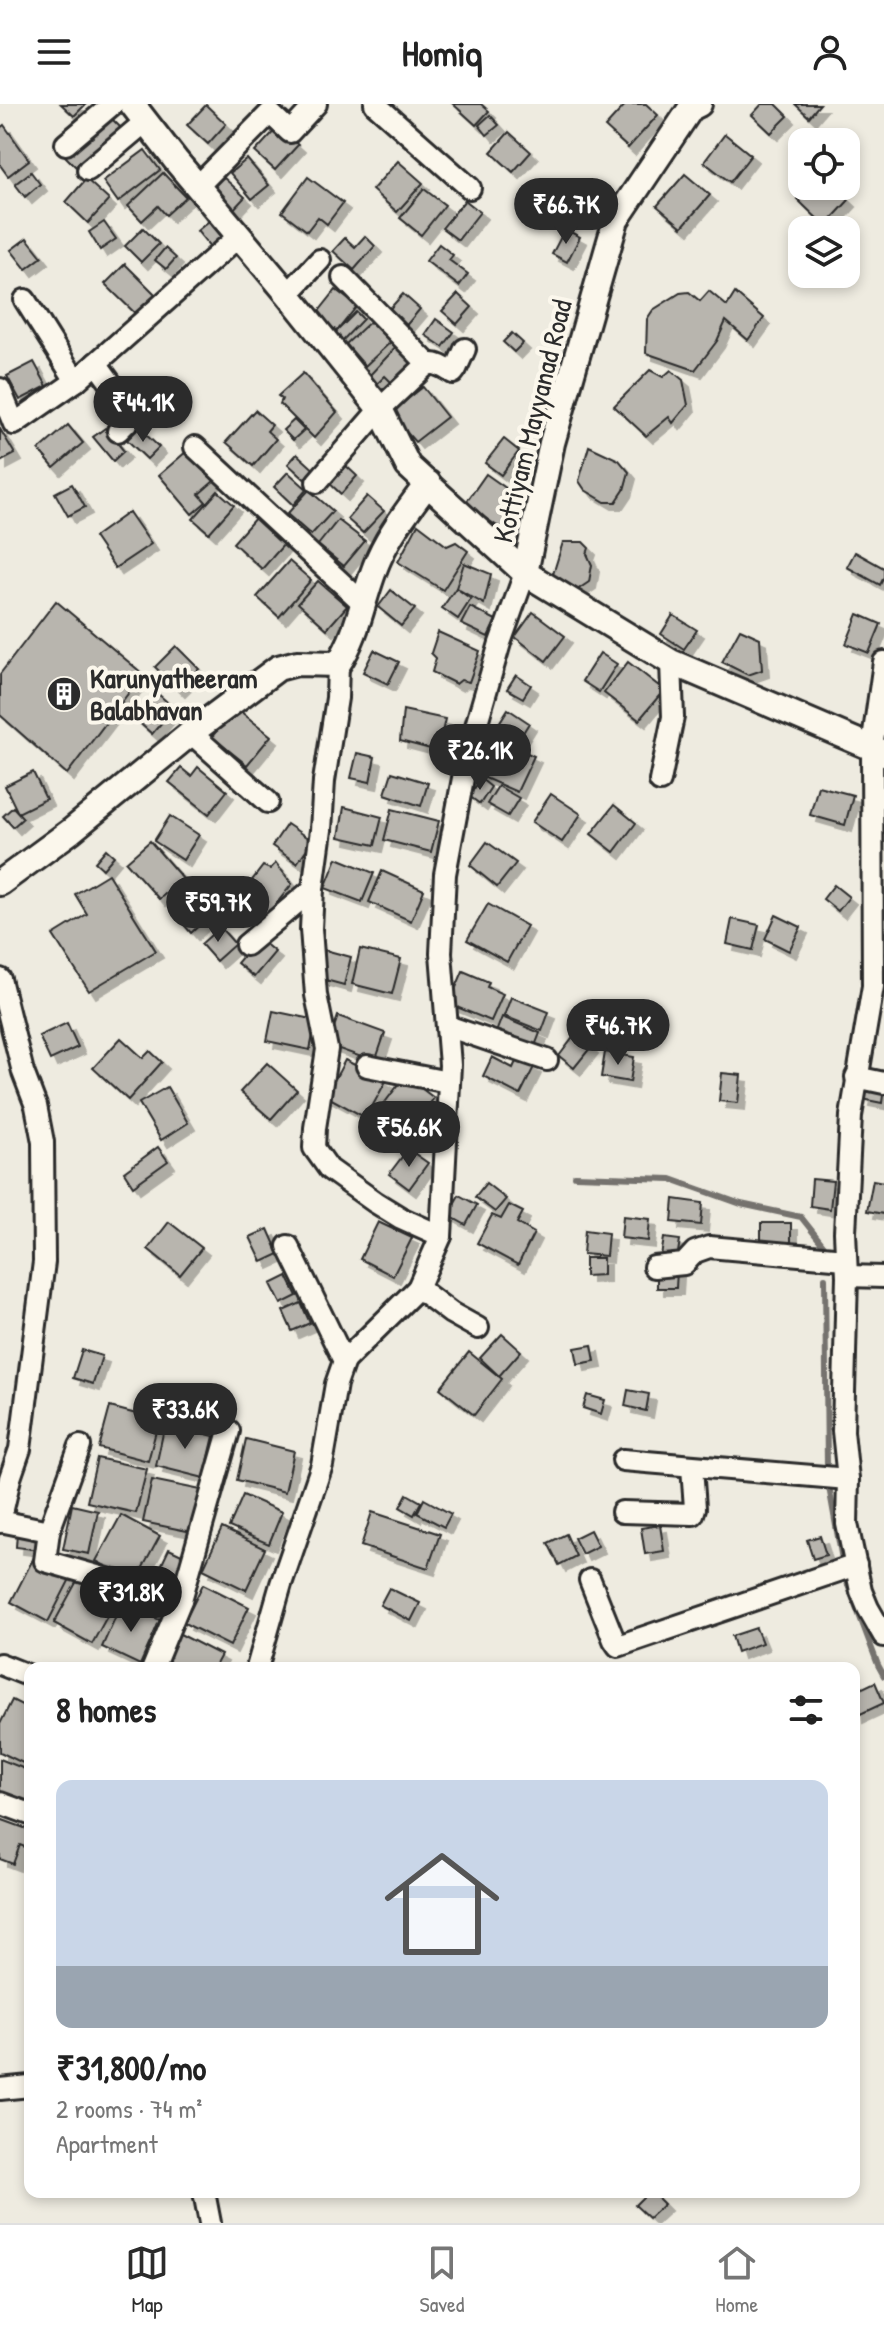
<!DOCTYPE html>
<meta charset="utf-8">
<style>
:root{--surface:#fff;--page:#f2f2f2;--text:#222;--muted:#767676;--line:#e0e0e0;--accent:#2b2b2b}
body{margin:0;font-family:"Patrick Hand",sans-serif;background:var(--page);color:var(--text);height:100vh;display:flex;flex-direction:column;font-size:30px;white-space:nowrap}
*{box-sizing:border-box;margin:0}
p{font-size:26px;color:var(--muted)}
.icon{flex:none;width:44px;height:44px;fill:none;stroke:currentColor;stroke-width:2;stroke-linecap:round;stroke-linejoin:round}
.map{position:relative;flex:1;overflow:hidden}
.details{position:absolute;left:24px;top:1558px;width:836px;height:536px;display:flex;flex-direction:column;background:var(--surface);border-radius:16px;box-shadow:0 4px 12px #0003}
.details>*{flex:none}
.buttons{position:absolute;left:788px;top:24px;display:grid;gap:16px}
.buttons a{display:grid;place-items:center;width:72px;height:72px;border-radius:16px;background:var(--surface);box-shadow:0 4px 12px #0003;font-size:40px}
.price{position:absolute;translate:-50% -68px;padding:0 18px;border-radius:28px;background:var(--accent);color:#fff;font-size:26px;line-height:52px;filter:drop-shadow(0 2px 4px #0008)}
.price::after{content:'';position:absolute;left:50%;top:48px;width:24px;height:18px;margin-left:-12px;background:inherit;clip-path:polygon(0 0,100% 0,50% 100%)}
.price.on{background:#222;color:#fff}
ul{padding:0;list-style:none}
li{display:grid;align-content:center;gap:16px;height:424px;padding:0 32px}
li span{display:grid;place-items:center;height:248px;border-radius:16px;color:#555}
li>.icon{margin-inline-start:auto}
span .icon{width:144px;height:144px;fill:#fffc;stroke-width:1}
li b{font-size:34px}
h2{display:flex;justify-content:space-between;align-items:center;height:96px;padding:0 32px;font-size:34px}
header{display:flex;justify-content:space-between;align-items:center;height:104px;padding:0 32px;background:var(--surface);font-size:36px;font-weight:700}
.tabs{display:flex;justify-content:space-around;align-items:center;height:112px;border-top:2px solid var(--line);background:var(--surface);font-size:22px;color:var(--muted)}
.tabs a{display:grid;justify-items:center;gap:4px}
.tabs .on{color:var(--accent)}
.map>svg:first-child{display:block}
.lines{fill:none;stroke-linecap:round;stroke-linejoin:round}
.stream{stroke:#74726e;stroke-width:6}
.building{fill:#b8b5ae;stroke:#2b2b2b;stroke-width:2;filter:url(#shadow)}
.minor-casing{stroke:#2b2b2b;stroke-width:26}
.tertiary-casing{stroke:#2b2b2b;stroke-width:30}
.minor{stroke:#fbf7ec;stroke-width:20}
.tertiary{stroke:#fbf7ec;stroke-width:24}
.labels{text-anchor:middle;stroke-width:8;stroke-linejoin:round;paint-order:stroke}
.street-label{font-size:28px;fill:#2b2b2b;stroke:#fbf7ec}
.poi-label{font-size:28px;font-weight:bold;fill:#2b2b2b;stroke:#fbf7ec;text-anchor:start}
</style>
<header><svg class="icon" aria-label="menu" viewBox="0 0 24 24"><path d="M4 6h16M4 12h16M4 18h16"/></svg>Homiq<svg class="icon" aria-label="person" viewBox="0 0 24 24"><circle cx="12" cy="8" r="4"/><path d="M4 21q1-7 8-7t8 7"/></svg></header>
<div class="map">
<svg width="884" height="2119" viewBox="0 0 884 2119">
<defs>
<filter id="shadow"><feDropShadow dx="7" dy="7" stdDeviation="0" flood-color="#0004"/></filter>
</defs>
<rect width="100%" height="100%" fill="#eeebe0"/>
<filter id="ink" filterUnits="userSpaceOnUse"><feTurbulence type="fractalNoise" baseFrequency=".0125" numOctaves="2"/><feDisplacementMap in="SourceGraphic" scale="16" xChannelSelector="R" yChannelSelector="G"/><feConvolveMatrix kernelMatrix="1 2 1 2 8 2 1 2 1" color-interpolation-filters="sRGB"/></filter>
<g filter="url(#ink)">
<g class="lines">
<g class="stream">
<path d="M575 1072 671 1075 741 1100 801 1113 824 1142"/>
<path d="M825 1174 827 1364"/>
<path d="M829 1383 843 1461"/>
<path d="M846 1476 878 1561 884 1572"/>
</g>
</g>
<g class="building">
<path d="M61 0H86L74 12Z"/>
<path d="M453 0H481L489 7 476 21Z"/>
<path d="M626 0H646L658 11 628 44 605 23Z"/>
<path d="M762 0H776L788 12 771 29 752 11Z"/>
<path d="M795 0H820L809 13Z"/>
<path d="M206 1 226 20 208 40 187 21Z"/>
<path d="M107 10 123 26 81 68 62 49Z"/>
<path d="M490 11 499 21 487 31 479 21Z"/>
<path d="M4 21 29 56 8 72 0 61V24Z"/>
<path d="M278 23 298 41 275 66 255 48Z"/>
<path d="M509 28 531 48 513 68 491 48Z"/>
<path d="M725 30 751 51 730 78 704 58Z"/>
<path d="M145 46 160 66 118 98 103 77Z"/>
<path d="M247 55 269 81 252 95 230 69Z"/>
<path d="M398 57 423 79 397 108 372 86Z"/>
<path d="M31 68 40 80 25 93 15 80Z"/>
<path d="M163 69 186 93 166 111 158 102 142 117 128 102Z"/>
<path d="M685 70 710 91 682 123 657 102Z"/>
<path d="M223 73 245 93 229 110 207 90Z"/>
<path d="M308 73 343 99 327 120 318 113 307 127 282 108Z"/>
<path d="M86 75 109 96 88 119 66 98Z"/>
<path d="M809 82H834L849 96 825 122 797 95Z"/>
<path d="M424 85 445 101 421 131 400 114Z"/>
<path d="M465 96 480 108 458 136 442 124Z"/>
<path d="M209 117 223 134 211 144 197 127Z"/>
<path d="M104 118 116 135 100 146 89 128Z"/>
<path d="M143 124 159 140 141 158 125 142Z"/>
<path d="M565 125 580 133 567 158 552 150Z"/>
<path d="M365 132 375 142 354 166 333 147 345 134 355 143Z"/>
<path d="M27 134 42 153 26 165 11 146Z"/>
<path d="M439 140 453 151 449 156 468 170 459 182 426 157Z"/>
<path d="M165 144 176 154 166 165 155 156Z"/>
<path d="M125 160 160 195 141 215 105 180Z"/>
<path d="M336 186 357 202 337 227 316 211Z"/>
<path d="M709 187 727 202 735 189 764 214 748 236 726 217 717 237 695 266 646 249 647 215 653 206 680 189 689 188 700 197Z"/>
<path d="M403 190 420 205 404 224 386 209Z"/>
<path d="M458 190 472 203 457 220 442 207Z"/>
<path d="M356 208 363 215 342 237 335 229Z"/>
<path d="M374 214 395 234 365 262 346 240Z"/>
<path d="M436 215 454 228 443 243 425 231Z"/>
<path d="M512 229 523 239 514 248 503 238Z"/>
<path d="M401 238 421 257 396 283 385 272 375 282 367 274Z"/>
<path d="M34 258 47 282 20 296 7 272Z"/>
<path d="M650 266 663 273 671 266 683 276 688 301 673 319 669 313 646 332 614 302Z"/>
<path d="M303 269 337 308 314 334 280 300 282 295 278 292Z"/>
<path d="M144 276 160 287 147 305 131 293Z"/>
<path d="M423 283 447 313 415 338 390 309Z"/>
<path d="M255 306 272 321 267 327 276 335 253 362 226 338Z"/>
<path d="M294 316 304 326 293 336 283 326Z"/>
<path d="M68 321 83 339 54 364 39 346Z"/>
<path d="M105 324 124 347 113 357 93 333Z"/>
<path d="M139 324 159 343 147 355 127 336Z"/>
<path d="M0 325 15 350 0 358Z"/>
<path d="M504 335 519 347 501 371 485 359Z"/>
<path d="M589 342 619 356 629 368 624 386 616 398H605L585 386 579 377Z"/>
<path d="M187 347 214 377 199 390 206 398 192 410 159 371Z"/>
<path d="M297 350 318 369 309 379 288 360Z"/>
<path d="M342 358 357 372 341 390 326 376Z"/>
<path d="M288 368 307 385 293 401 274 383Z"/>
<path d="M486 370 523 396 503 426 465 400Z"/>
<path d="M72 380 85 403 68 412 55 389Z"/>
<path d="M309 386 333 407 311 431 287 410Z"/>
<path d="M218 387 234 401 209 429 193 415Z"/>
<path d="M367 392 384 407 363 429 347 415Z"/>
<path d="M129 408 151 440 115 464 94 433Z"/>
<path d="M256 413 285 439 262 465 233 439Z"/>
<path d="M338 416 365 437 344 462 318 441Z"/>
<path d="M418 420 447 442 456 438 468 447 443 486 398 458Z"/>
<path d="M563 438H583L589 444 587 450 592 461 589 478 571 490 550 480Z"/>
<path d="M855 448 884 464V473L880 481 847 463Z"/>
<path d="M289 457 311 476 279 513 257 493Z"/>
<path d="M464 459 491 470 484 500 456 484Z"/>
<path d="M318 477 347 502 327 525 298 499Z"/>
<path d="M456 484 471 495 458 515 442 504Z"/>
<path d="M391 486 415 505 401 522 378 503Z"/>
<path d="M56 497 143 570 67 670 0 611V570Z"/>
<path d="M470 503 496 516 488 533 461 520Z"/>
<path d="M533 508 565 532 546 557 515 533Z"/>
<path d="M858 510 881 520 869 549 846 540Z"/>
<path d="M673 511 697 526 684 545 661 530Z"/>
<path d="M740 525 760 534 762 566 748 571 722 558Z"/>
<path d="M438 528 480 547 469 578 461 576 456 580 432 568 436 554 431 549Z"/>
<path d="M176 542 199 565 178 586 155 563Z"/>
<path d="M374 546 399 558 388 580 363 568Z"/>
<path d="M600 549 617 560 599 588 582 577Z"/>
<path d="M628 558 664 586 639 616 604 589Z"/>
<path d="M516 571 531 581 523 594 507 585Z"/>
<path d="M157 589 174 604 152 630 135 615Z"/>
<path d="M235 603 271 632 247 661 212 633Z"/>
<path d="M508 605 529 619 516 640 494 627Z"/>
<path d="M403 606 445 615 438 647 400 637Z"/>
<path d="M494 634 534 652 517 688 478 671Z"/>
<path d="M357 649 375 653 370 678 351 674Z"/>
<path d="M198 663 227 687 209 710 169 678 181 664 191 672Z"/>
<path d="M33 668 46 695 18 709 5 682Z"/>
<path d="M392 668 428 679 421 702 385 690Z"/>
<path d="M481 675 491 683 480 700 469 692Z"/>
<path d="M498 682 519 694 508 712 487 700Z"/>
<path d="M818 682 853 691 845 721 810 711Z"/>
<path d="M551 690 581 710 562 738 532 718Z"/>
<path d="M614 701 636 719 614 748 591 730Z"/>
<path d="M13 703 23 714 13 723 3 712Z"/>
<path d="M344 703 382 713 375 741 339 733Z"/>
<path d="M392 705 439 717 431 748 384 736Z"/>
<path d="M170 712 199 731 183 756 154 737Z"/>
<path d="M287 720 312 737 297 759 272 742Z"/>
<path d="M150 737 183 775 159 795 126 758Z"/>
<path d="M487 738 516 759 497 783 470 761Z"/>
<path d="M106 745 114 752 103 765 95 758Z"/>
<path d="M337 754 374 769 362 798 325 784Z"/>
<path d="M276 759 292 780 260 820 237 796 263 762 270 765Z"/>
<path d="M382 767 424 786 411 817 369 798Z"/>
<path d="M108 770 156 847 89 887 53 831 87 810 75 790Z"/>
<path d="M834 781 849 793 838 807 823 795Z"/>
<path d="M202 793 215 807 191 829 179 815Z"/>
<path d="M488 800 527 822 507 858 467 836Z"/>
<path d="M776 811 801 823 789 847 765 835Z"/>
<path d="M732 815 759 821 753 846 727 840Z"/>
<path d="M220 823 235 840 216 857 201 840Z"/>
<path d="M258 834 275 848 254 873 237 859Z"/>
<path d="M360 845 401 855 392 890 352 880Z"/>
<path d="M325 846 351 853 344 881 318 874Z"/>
<path d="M463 867 489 878 487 883 503 890 491 917 449 900Z"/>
<path d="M511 893 549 908 542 927 504 912Z"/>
<path d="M273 907 316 916 310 946 267 937Z"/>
<path d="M338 912 385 929 375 958 328 941Z"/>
<path d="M502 913 540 929 533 947 495 931Z"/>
<path d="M67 919 78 943 50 956 39 932Z"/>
<path d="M575 931 591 943 574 964 559 952Z"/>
<path d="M121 934 143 954 150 947 162 958 128 996 93 964Z"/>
<path d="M605 948 634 953 630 978 601 973Z"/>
<path d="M492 953 513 964 517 955 534 963 520 991 483 972Z"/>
<path d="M345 956 386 977 366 1014 326 992Z"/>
<path d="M267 959 297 986 271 1015 240 988Z"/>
<path d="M722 969 741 971 738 999 719 997Z"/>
<path d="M405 972 434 994 409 1027 380 1005Z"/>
<path d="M865 980 884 984 882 999 862 995Z"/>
<path d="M167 983 188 1019 161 1036 139 999Z"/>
<path d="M158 1043 168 1057 133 1082 124 1068Z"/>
<path d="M408 1045 428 1059 409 1085 389 1070Z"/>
<path d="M812 1075 833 1077 830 1105 810 1102Z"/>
<path d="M873 1076 884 1078V1110L867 1107Z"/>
<path d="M486 1079 506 1095 495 1108 475 1093Z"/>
<path d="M459 1091 477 1101 466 1121 448 1111Z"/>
<path d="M674 1095 703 1099 701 1121 672 1118Z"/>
<path d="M509 1101 523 1108 517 1119 534 1129 518 1161 477 1139 492 1111 501 1115Z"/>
<path d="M623 1112 650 1115 648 1137 621 1134Z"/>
<path d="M169 1118 202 1144 180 1171 148 1145Z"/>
<path d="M378 1118 412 1134 393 1172 360 1155Z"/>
<path d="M761 1119H791V1143L761 1142Z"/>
<path d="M268 1125 279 1150 262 1158 250 1133Z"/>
<path d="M585 1126 608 1129 606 1152 583 1150Z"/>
<path d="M664 1134 680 1136 677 1155 661 1152Z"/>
<path d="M585 1154H603V1171L585 1172Z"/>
<path d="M657 1166 677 1167 676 1184H657Z"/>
<path d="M287 1172 297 1192 281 1200 271 1180Z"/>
<path d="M301 1199 310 1219 292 1227 283 1207Z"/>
<path d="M502 1230 521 1247 499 1272 480 1254Z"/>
<path d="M592 1241 595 1257 578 1260 575 1244Z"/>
<path d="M82 1246 102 1252 93 1280 73 1274Z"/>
<path d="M469 1248 502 1275 474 1311 440 1284Z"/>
<path d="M628 1286 649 1290 646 1307 625 1302Z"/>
<path d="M587 1291 605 1296 601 1310 583 1304Z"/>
<path d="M110 1303 159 1316 148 1357 99 1344Z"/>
<path d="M165 1320 214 1332 204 1374 156 1362Z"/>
<path d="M246 1335 294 1347 285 1388 237 1376Z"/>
<path d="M97 1354 147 1365 136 1409 87 1398Z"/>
<path d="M152 1376 201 1386 192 1428 143 1418Z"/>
<path d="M407 1390 421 1398 414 1411 400 1403Z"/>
<path d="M243 1391 282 1408 269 1440 229 1423Z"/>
<path d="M424 1395 451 1410 444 1423 417 1409Z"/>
<path d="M72 1401 98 1407 89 1450 63 1445Z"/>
<path d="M372 1408 440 1430 428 1464 361 1442Z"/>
<path d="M121 1411 160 1432 135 1478 96 1457Z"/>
<path d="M660 1421 664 1447 645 1450 641 1424Z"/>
<path d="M222 1424 265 1445 246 1486 203 1465Z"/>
<path d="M590 1426 598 1442 582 1450 574 1434Z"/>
<path d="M17 1428 41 1430 39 1446 16 1443Z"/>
<path d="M566 1430 576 1452 559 1461 548 1439Z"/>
<path d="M820 1432 826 1451 813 1455 807 1436Z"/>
<path d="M169 1445 188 1454 169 1492 151 1483Z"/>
<path d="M34 1453 71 1473 48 1518 11 1498Z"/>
<path d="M78 1475 116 1496 92 1540 54 1519Z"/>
<path d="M203 1480 249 1503 230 1542 184 1519Z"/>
<path d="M389 1484 420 1499 411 1517 380 1501Z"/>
<path d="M122 1498 160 1516 140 1561 102 1543Z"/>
<path d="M756 1524 762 1539 737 1548 732 1532Z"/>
<path d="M178 1529 221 1551 214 1564H161Z"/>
<path d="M875 1578 884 1599 856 1612 854 1588Z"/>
<path d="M12 1596 30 1605V1651L25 1660 0 1648V1620Z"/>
<path d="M0 1655 30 1667V1702L0 1690Z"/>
<path d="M0 1715 30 1726V1745L20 1741 13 1760 0 1755Z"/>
<path d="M648 2088H652L664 2100 649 2114 635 2101Z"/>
</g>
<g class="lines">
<g class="minor-casing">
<g id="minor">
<path d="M375 0 470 84"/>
<path d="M66 40 113 0"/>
<path d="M88 66 145 18"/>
<path d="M197 83 270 9 290 28 316 0"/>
<path d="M343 173 428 260"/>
<path d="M288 190 320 156"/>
<path d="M25 196 76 277 239 132"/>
<path d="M96 259 134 311 118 327"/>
<path d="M0 285 14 320 76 277"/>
<path d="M195 343 364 500"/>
<path d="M317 378 380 305 423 264C433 255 442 263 453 269L456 265 465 245"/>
<path d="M884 558 872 643 873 882 851 1012 845 1128 847 1172 843 1327 848 1375 847 1420 861 1487 868 1504 884 1532"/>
<path d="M338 560 337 594 324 677 321 726 313 785 311 825 316 891 327 945 315 1024 314 1044 329 1065 375 1098 401 1114 441 1132"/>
<path d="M191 629 268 698"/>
<path d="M660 677 673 613 671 558"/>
<path d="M246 841 313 785"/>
<path d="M0 875 23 968 36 1002 43 1038 44 1158 20 1345 10 1374 0 1418"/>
<path d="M447 922 547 956"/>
<path d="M367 962 448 978"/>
<path d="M856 973 884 979"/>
<path d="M654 1163 684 1160 695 1148 709 1143 845 1155"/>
<path d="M847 1172 884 1173"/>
<path d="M478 1224 451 1209 418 1184 441 1132 450 961 441 849 445 770 467 653 500 539 525 469"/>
<path d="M344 1257 418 1184"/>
<path d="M80 1342 49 1427 45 1457 181 1496"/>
<path d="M623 1356 848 1375"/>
<path d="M622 1408 693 1410 695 1404 692 1363"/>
<path d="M0 1417 49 1427"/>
<path d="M590 1476 614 1536 618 1542 856 1461"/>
<path d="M0 1560 30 1572"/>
<path d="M153 1564 181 1496 229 1327"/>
<path d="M257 1564 281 1480 322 1361 336 1280 344 1257 288 1142"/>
<path d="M0 1699 30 1710"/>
<path d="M0 1985 30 1982"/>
<path d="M204 2088 210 2119"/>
</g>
</g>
<g class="tertiary-casing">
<g id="tertiary">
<path d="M132 0 177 58 288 190 380 305 408 362 525 469"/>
<path d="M699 0 691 4 616 116 552 339 525 469 671 558 884 649"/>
<path d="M0 779 71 727 191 629 278 564 297 559 338 560C360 528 363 489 379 454 391 427 410 403 428 379"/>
</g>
</g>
<use href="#minor" class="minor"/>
<use href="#tertiary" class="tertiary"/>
</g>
</g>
<defs>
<g id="building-disc" transform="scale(1.8)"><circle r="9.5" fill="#2b2b2b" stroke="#fbf7ec"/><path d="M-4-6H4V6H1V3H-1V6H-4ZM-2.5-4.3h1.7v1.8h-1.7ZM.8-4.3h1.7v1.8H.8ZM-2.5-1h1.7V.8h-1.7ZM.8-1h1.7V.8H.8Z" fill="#fff"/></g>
</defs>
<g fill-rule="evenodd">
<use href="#building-disc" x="64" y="590"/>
</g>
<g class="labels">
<g class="street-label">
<text transform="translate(532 317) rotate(-76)" y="10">Kottiyam Mayyanad Road</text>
</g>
<g class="poi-label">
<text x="90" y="584">Karunyatheeram<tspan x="90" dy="32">Balabhavan</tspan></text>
</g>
</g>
</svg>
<div class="buttons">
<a><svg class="icon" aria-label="locate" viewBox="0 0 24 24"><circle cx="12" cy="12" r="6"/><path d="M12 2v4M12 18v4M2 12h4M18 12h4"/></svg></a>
<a><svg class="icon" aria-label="layers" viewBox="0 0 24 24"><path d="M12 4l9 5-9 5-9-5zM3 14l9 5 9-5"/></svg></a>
</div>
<b class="price" style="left:566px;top:142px">₹66.7K</b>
<b class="price" style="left:143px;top:340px">₹44.1K</b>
<b class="price" style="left:480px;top:688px">₹26.1K</b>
<b class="price" style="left:218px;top:840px">₹59.7K</b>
<b class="price" style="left:618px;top:963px">₹46.7K</b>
<b class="price" style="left:409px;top:1065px">₹56.6K</b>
<b class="price" style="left:185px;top:1347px">₹33.6K</b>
<b class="price on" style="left:131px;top:1530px">₹31.8K</b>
<section class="details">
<h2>8 homes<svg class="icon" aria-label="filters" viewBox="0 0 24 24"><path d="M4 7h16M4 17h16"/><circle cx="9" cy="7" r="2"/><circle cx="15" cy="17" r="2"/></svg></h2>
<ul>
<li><span style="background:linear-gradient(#c9d6e8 75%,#9aa5b1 0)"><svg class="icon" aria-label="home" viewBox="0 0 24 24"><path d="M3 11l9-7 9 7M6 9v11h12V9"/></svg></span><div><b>₹31,800/mo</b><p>2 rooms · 74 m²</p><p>Apartment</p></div></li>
</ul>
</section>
</div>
<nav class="tabs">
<a class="on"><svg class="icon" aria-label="map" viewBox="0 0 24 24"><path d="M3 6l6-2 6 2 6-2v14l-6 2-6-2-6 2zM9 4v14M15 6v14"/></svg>Map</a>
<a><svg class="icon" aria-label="saved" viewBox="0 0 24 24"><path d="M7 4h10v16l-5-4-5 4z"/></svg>Saved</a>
<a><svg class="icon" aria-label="home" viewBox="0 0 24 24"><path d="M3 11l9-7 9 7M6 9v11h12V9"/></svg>Home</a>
</nav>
